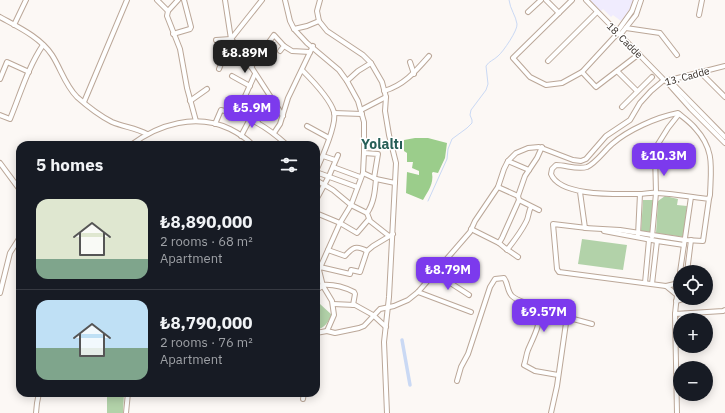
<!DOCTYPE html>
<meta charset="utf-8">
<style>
:root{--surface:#171b24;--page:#20242c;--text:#f1f3f6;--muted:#9ea1a6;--line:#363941;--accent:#7c3aed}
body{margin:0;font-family:"IBM Plex Sans",sans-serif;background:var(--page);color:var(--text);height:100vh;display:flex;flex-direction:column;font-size:15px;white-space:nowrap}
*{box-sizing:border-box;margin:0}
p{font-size:13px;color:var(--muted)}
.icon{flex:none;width:22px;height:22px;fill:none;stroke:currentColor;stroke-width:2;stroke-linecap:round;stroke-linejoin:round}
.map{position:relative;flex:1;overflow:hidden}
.side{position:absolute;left:16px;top:141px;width:304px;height:256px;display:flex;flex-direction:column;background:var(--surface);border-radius:12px;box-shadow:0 2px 10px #0003}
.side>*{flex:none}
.fabs{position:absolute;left:673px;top:265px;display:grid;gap:8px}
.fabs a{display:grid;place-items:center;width:40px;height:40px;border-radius:50%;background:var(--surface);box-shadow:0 2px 10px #0003;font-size:20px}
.price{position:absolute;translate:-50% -34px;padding:0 9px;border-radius:8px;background:var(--accent);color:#fff;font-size:13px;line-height:26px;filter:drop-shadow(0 1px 2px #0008)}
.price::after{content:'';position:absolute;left:50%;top:24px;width:12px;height:9px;margin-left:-6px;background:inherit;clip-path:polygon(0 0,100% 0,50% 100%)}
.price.active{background:#222;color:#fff}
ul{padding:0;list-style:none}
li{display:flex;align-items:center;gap:12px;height:100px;padding:0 20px}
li+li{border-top:1px solid var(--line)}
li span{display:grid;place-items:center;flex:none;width:112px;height:80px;border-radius:12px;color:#555}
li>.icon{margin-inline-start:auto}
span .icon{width:48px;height:48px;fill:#fffc;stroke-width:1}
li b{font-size:17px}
h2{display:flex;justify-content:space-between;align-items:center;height:48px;padding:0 20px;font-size:17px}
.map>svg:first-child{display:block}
.education{fill:#f0ecfe}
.green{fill:#b2d2a9}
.forest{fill:#9bcd8b}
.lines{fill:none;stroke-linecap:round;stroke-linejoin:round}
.stream{stroke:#cad9f4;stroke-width:1}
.canal{stroke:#cad9f4;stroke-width:3.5}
.minor-casing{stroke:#bba798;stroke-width:6}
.minor{stroke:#fff;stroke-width:4}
.labels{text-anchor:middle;stroke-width:3;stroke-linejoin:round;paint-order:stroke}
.street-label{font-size:10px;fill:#322a24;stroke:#fff}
.district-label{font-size:14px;font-weight:bold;fill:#275f57;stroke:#fff}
</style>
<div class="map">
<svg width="725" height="413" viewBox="0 0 725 413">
<rect width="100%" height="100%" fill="#fcf8f5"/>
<path class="education" d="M590 0H634L628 13 621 21 613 15 611 17 603 9 601 11Z"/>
<g class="green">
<path d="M665 196 678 199 677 205 687 206 683 237 656 233 658 201Z"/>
<path d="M643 200H653L650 232 641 231Z"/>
<path d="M582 239 627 245 623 270 578 264Z"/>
<rect x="17" y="249" width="3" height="55"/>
<path d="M316 303 320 304 332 315C328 322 325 328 316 330Z"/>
<path d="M107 393H124L123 413H107Z"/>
</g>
<path class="forest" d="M415 138H428L447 143 445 158 438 173 433 172 432 173C434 184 428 191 423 200L406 193 407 172 419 175V171L412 168 413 162H407V153L404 151V140Z"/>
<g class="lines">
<path class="stream" d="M428 201 447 159 448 149 452 139 467 128 472 123V120L470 115 471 110 486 90 488 84 486 66C489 61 494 60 498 56 503 52 518 30 517 24 516 16 510 9 509 0"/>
<path class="canal" d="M402 340 410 385"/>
<g class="minor-casing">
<g id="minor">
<path d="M157 0 168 11"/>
<path d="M178 0 168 11 167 16 180 49 187 88 196 121"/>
<path d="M225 0 231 39 239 48 283 116"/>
<path d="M285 0 290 21 294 29 307 43 339 70 347 81 358 101 364 122V153L363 173 351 205 340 223 319 270 316 272"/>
<path d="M320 0 317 11 319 21 327 31 363 55 371 63 382 82 386 97 385 111 389 135 396 163 389 297 384 342 387 413"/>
<path d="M546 0 559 13"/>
<path d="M572 0 513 58 530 77 546 85 562 83 582 72 618 33"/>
<path d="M586 0 664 80"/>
<path d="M528 12 541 0"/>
<path d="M699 15 702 0"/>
<path d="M0 17C18 27 40 37 52 55 61 69 65 85 77 97 86 105 102 117 112 122 124 127 136 128 147 134"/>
<path d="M14 25 26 0"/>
<path d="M626 28 660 33 677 55"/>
<path d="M294 29 307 26 319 21"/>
<path d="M617 32 632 11 636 0"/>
<path d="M173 34 190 29 191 27 184 0"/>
<path d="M620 35 636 15 641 0"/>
<path d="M216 40 231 39"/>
<path d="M284 46 292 51 310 52"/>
<path d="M264 47 271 52"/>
<path d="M548 61 597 12"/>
<path d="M410 62 414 74"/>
<path d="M251 67 274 35 284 46 280 51"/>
<path d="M219 69 231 39 262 0"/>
<path d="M302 70C311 79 330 99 334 112 337 124 321 160 316 171"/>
<path d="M617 71 637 91"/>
<path d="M582 72 596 87 639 54"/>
<path d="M700 72 725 97"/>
<path d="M232 76 250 86"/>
<path d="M0 79 7 62 29 72"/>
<path d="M669 80 725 137"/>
<path d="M347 81 358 71 371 63"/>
<path d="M666 81 691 109 725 143"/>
<path d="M384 91C404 85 415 72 429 56"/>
<path d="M190 101 207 89"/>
<path d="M84 102 127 0"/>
<path d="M622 107 652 77"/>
<path d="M361 110 386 97"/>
<path d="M334 113 362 114"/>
<path d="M237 114 255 74"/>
<path d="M0 115 10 119C20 95 28 67 43 45"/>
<path d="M257 122 271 99"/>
<path d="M215 124 221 110C250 117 265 125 287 145"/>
<path d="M307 126 329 138"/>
<path d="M274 133 280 124 288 98 313 46"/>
<path d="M241 136 250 119"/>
<path d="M131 145C159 124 196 113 230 129 238 133 246 138 253 145"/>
<path d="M364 153 378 154 374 178"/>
<path d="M323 156 335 160"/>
<path d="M508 161 529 170"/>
<path d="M0 163 20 190"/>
<path d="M333 167 360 177"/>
<path d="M316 172 357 187"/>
<path d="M363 173 376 179 395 183"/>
<path d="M376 179C375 191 374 203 367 213L370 221 389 236"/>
<path d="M316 180 333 190 351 205 367 213"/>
<path d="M498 187 518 196"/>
<path d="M580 192 585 228 620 230 685 240 703 241 709 199 710 195C711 167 715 150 695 128 690 122 684 118 678 113 657 117 628 130 612 144 604 151 596 163 587 167 577 170 566 165 556 165L552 169 551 174C560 197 618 194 639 194 645 194 651 192 657 193 675 194 692 197 709 199"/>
<path d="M316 200 329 176 338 155"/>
<path d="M519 200 539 210"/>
<path d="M316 213 340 223 357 233 369 219"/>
<path d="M587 228 553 224 557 269 559 272 666 286 677 295 675 314 677 413"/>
<path d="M471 229 499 243 505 248 518 257"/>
<path d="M604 231 657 241 684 245"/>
<path d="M638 235 640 194"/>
<path d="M652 237 656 193 655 153 658 144 668 128 679 114"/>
<path d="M499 243 502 238 519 200 518 196 525 176 537 158 542 147"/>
<path d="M328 250 345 256C353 247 356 245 367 251"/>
<path d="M507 250C514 241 521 232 526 222 529 217 528 212 531 207"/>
<path d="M320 267 350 274 351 270 360 272 367 251 373 246 393 234"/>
<path d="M319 270 323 286 332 301 334 315 327 331 335 333 359 328 364 326 380 309 394 306 408 300 418 292 470 232 475 221 498 187 504 169 508 161 516 153 528 148 539 147 573 160 581 161 586 159 606 136 630 120 640 103 651 91 664 80 666 81 725 66"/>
<path d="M680 272 691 197"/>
<path d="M687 272 691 240"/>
<path d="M435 273 469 295"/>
<path d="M645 283 649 240"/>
<path d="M652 284 657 241"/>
<path d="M322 285C334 284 344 287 354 292L355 294 353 305"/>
<path d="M666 286 679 283"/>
<path d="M316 290 323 286"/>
<path d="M418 292 471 312"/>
<path d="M0 293 10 253 20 237"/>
<path d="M677 295 680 273"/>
<path d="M676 301 683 299V298"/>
<path d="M333 304 355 305 373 315 386 327"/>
<path d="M675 314 723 311 725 310"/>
<path d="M676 330 680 319 685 314"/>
<path d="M316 333 327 331"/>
<path d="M558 375 535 371 524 365C526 360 526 355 528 350 534 336 540 326 540 310L592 324"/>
<path d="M457 381 461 367 468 354 490 287 495 279 504 278C508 283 507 291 512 296 518 302 532 303 540 310"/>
<path d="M303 399 304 393"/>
<path d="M36 413 37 403 39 393"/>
<path d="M126 413 128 393"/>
<path d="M551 413 557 386 567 316"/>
</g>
</g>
<use href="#minor" class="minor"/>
</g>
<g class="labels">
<g class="street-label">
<text transform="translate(625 40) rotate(45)" y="4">18. Cadde</text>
<text transform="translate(687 76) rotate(-15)" y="4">13. Cadde</text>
</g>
<g class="district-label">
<text x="382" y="149">Yolaltı</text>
</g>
</g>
</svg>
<div class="fabs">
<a><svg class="icon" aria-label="locate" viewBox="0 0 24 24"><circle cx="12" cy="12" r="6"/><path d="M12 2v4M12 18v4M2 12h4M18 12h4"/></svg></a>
<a>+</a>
<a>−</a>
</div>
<b class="price active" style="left:245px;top:74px">₺8.89M</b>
<b class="price" style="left:252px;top:129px">₺5.9M</b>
<b class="price" style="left:664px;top:177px">₺10.3M</b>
<b class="price" style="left:448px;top:291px">₺8.79M</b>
<b class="price" style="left:544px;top:333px">₺9.57M</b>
<section class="side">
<h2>5 homes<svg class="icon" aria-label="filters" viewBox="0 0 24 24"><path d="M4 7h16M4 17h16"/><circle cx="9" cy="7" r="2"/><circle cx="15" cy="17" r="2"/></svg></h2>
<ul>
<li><span style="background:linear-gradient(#dfe7d0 75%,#7fa58c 0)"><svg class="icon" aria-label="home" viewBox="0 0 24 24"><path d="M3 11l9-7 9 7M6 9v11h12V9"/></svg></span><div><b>₺8,890,000</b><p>2 rooms · 68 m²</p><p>Apartment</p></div></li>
<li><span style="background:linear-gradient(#bfe0f5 60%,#7fa58c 0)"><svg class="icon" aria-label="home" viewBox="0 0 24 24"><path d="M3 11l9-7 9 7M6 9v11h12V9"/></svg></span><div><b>₺8,790,000</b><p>2 rooms · 76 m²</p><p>Apartment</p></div></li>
</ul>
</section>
</div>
